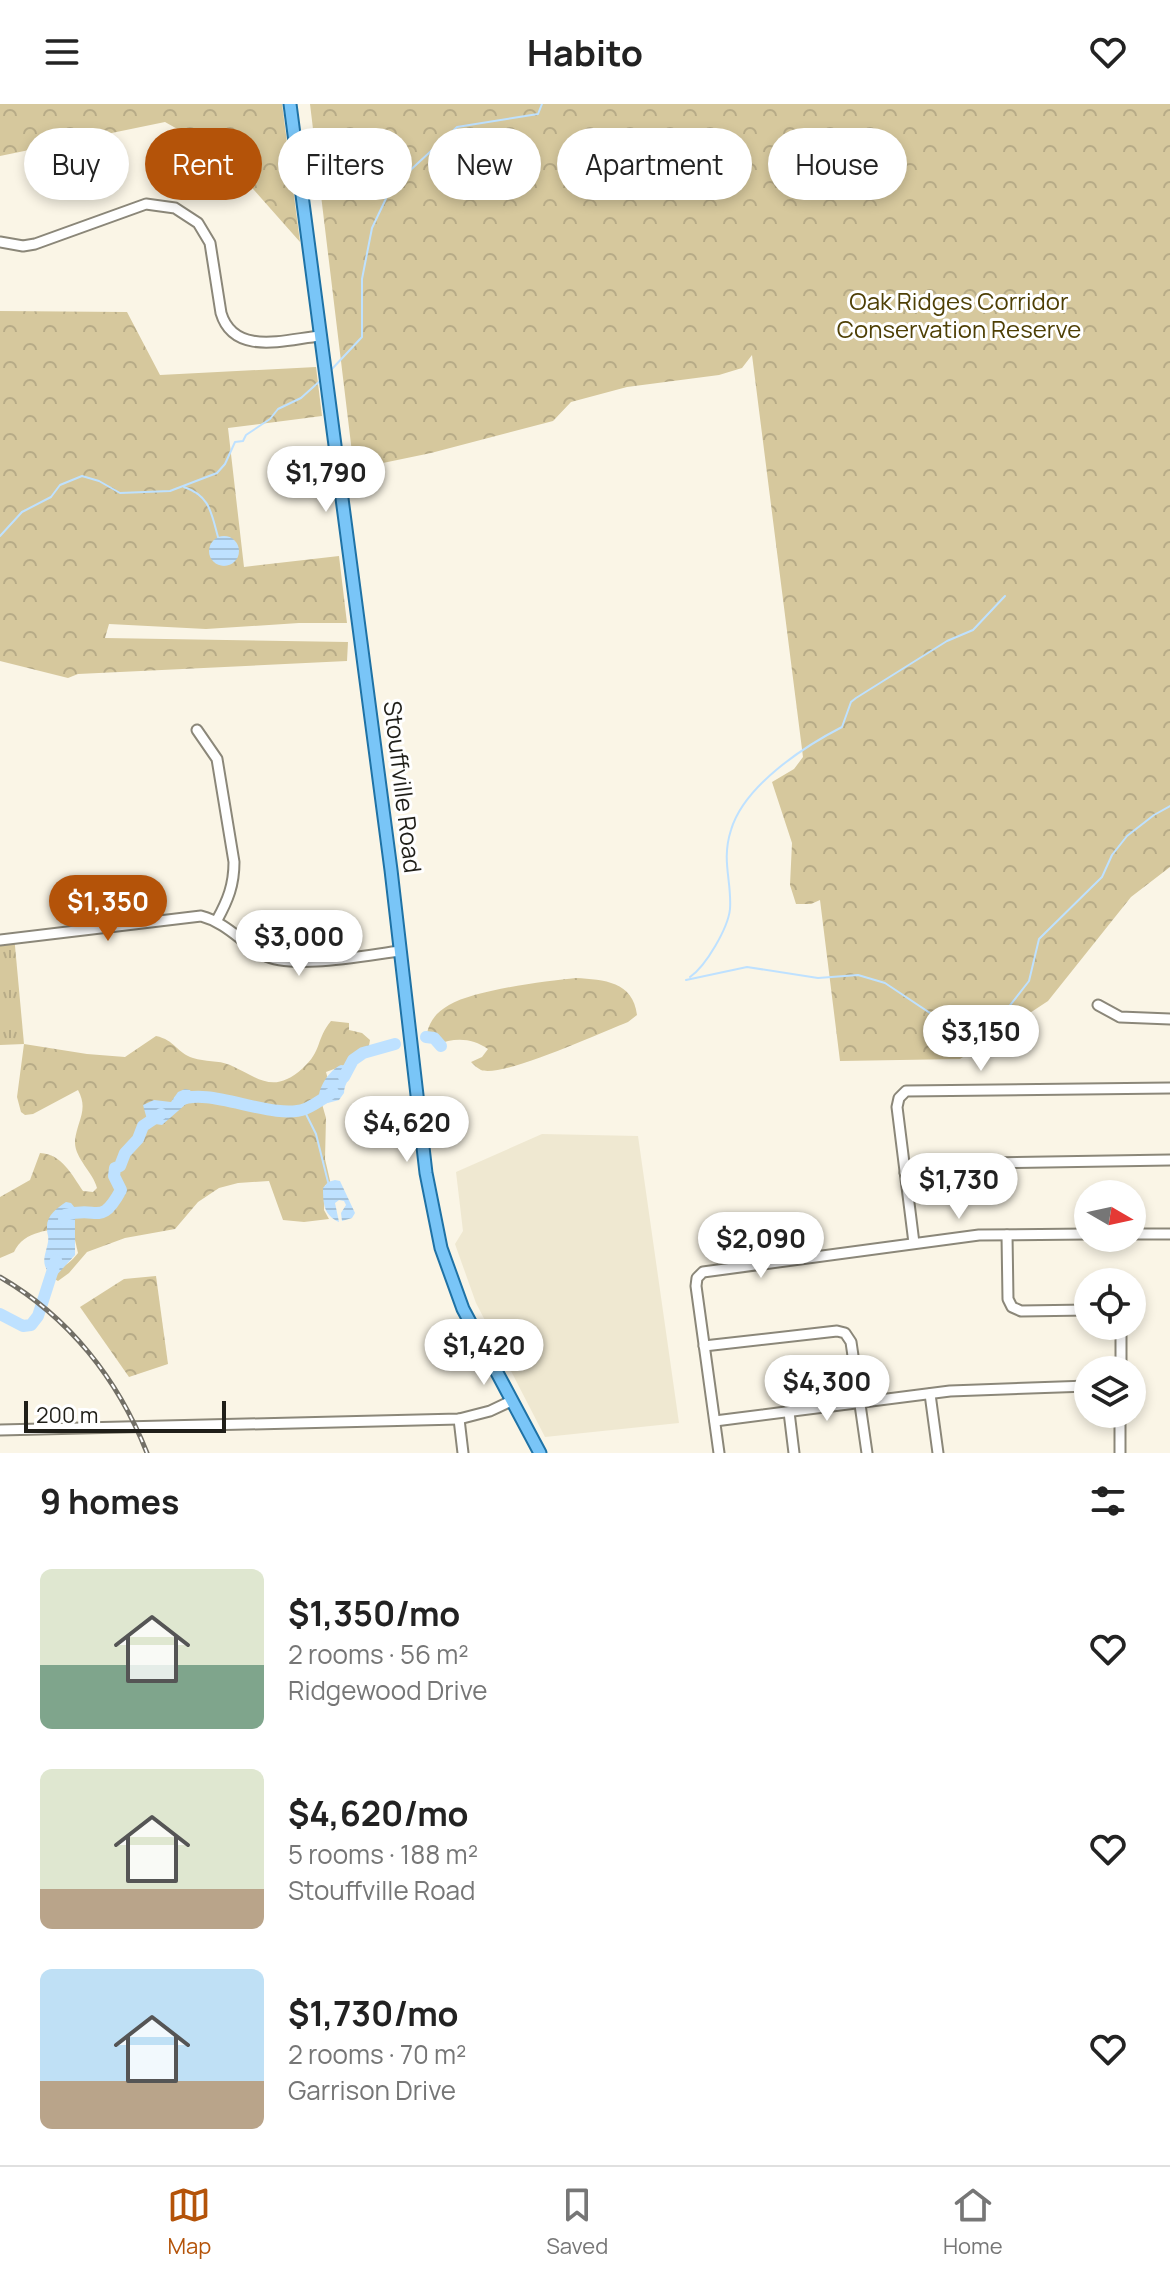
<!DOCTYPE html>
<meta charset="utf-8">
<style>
:root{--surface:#fff;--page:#f2f2f2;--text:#222;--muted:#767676;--line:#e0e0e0;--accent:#b45309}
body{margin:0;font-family:Manrope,sans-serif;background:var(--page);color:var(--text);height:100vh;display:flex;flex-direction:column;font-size:30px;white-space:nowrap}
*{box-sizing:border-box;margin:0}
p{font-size:26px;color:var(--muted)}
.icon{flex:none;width:44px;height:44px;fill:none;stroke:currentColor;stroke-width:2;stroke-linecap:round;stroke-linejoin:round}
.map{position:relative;height:1349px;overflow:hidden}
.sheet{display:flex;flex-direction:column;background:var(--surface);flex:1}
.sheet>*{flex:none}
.guide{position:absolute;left:24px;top:24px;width:1122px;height:72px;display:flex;gap:16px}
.needle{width:52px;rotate:99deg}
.tools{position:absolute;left:1074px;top:1076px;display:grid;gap:16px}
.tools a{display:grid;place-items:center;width:72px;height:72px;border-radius:50%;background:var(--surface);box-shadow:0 4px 12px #0003;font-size:40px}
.scale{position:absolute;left:24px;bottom:20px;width:202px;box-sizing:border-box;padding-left:8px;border:4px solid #201f19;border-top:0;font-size:22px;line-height:28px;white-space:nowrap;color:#201f19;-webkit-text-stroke:6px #fff;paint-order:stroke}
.price{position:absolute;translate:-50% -68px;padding:0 18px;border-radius:28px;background:#fff;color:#222;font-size:26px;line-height:52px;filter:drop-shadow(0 2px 4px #0008)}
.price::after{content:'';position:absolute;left:50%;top:48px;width:24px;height:18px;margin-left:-12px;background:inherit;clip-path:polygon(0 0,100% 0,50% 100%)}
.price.current{background:var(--accent);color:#fff}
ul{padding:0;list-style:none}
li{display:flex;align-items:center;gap:24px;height:200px;padding:0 40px}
li span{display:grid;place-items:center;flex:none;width:224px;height:160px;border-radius:12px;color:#555}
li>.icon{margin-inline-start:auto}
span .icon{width:96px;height:96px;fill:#fffc;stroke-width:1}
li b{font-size:34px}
h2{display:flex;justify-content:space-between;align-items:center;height:96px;padding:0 40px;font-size:34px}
.chip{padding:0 28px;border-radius:36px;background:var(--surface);box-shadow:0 4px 12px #0003;font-size:28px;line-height:72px}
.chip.current{background:var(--accent);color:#fff}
header{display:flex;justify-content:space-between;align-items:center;height:104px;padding:0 40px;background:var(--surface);font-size:36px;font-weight:700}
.dock{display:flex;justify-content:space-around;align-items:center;height:112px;border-top:2px solid var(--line);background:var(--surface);font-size:22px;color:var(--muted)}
.dock a{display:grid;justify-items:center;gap:4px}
.dock .current{color:var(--accent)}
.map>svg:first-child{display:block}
.built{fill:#efe8d1}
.grass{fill:url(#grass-tufts)}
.forest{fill:url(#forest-crowns)}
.water{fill:url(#water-rules)}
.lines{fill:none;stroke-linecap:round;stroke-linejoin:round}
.stream{stroke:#bee1ff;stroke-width:2}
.river{stroke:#bee1ff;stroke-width:12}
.minor-casing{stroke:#8b8779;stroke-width:13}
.major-casing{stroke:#1f72a5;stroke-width:15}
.minor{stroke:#fff;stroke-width:9}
.major{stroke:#79c5f7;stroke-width:11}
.rail-casing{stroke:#726f66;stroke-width:5}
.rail{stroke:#fff;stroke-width:2;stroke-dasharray:6;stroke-linecap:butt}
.labels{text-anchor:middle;stroke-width:6;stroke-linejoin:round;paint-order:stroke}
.park-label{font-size:24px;fill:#4e3f05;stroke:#fff}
.street-label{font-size:24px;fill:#201f19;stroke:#fff}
</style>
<header><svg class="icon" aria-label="menu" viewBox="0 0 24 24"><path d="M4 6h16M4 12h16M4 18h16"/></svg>Habito<svg class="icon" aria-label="heart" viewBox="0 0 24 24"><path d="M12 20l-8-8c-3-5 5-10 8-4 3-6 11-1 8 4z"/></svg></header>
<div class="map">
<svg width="1170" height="1349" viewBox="0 0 1170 1349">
<defs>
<pattern id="grass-tufts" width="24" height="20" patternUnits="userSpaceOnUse" patternTransform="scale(2)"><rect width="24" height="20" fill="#d6c89d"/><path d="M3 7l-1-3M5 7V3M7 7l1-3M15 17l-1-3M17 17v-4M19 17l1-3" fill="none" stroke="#b7ab87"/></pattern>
<pattern id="forest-crowns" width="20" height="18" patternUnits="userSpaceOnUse" patternTransform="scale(2)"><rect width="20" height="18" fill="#d6c89d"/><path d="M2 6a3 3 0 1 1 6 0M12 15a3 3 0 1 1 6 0" fill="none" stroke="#b7ab87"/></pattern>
<pattern id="water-rules" width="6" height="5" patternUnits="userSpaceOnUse" patternTransform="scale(2)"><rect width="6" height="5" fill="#bee1ff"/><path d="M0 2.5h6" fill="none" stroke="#a3c1da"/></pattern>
</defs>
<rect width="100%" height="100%" fill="#faf5e6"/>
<path class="built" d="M542 1030 638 1032 679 1319 545 1333 476 1199 455 1140 463 1127 456 1068Z"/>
<path class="grass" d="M14 831 24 940 0 941V833Z"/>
<g class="forest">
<path d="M0 0H282L300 138 222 50 165 18 0 52Z"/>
<path d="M310 0H1170V763L1131 793 1048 897 960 955 840 957 820 796 811 800H796L790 781 792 739 772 678 794 665 803 653 752 251 742 264 719 271 627 283 571 298 553 317 431 349 354 365Z"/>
<path d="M0 207 127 208 160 271 316 263 322 312 228 324 244 463 339 452 347 519H299L206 525 109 520 105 534 348 538 347 557 78 570 68 574 0 557Z"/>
<path d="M576 874C604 876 633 877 637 911L628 918C602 928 503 974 481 966 477 964 474 961 471 958L482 953 488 945C472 934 455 933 436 941L427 929C430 916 437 908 449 901 475 886 545 877 576 874Z"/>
<path d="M331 917 349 919V926L362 929 370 936 368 947 350 959 326 968 329 979 320 993 326 1014 325 1055 331 1081H325L324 1106 329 1115 304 1118 283 1116 269 1077 238 1079 219 1084 198 1098 175 1125 125 1134 87 1148 69 1169 58 1177 51 1173C60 1164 71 1159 78 1149L72 1123C51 1126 24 1126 14 1148L0 1154V1093L30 1076 40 1049C62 1050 72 1071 83 1087L93 1088 97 1084C93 1068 74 1054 75 1037 77 1017 89 1006 78 986L33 1010 25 1011 21 1008 17 993 24 940 87 950 125 953 156 932C175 936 177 949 193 954 205 958 218 956 230 961 259 974 273 991 303 964 322 947 316 935 331 917Z"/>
<path d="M156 1172 168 1260 129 1273 80 1203 124 1175Z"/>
</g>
<g class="water">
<circle cx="224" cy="447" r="15"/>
<path d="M341 961 352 963C353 973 344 978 344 989L339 996 324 1000 319 997C317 985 329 966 341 961Z"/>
<path d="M185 985 190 986 194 993 162 1021 148 1019 143 1001 154 996 171 998 178 988Z"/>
<path d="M335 1076 340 1077 355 1109 352 1114 342 1117 341 1109 346 1101 344 1097 339 1096 335 1099 339 1118C324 1111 323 1100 323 1084L328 1078Z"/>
<path d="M66 1098 71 1099 75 1104V1151L54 1174C39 1160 45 1154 48 1138 49 1130 47 1132 47 1124 46 1112 57 1104 66 1098Z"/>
</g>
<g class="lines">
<g class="stream">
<path d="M331 266 362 233V175L372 124 391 84 457 23 538 10 542 0"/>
<path d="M184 383C210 392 211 408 218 433"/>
<path d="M0 432 22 408 51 393 60 381 82 372 99 377 120 389 170 387 217 369 225 360 235 338 243 337 246 331 270 315 278 305 301 294 321 276"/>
<path d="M690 873C706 862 728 824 730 805 732 777 721 757 731 726 744 682 803 643 842 623L851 598 856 594 947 537 973 526 1005 492"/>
<path d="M686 876 747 863 818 874 858 871 885 879 948 921 978 925 1000 914 1029 877 1039 835 1102 773 1112 751 1127 732 1154 711 1170 702"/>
<path d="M304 1006 316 1030 328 1078"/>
</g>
<g class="river">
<path d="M426 933 434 934 441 942"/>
<path d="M344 973 353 956 363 949 395 940"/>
<path d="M179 997C206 981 273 1017 305 1005 315 1001 324 994 333 988"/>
<path d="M64 1115 65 1111C99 1101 100 1124 121 1086L114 1072 115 1064 120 1062 125 1049 138 1035 143 1022 161 1010"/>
<path d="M0 1210 23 1222 31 1221 38 1212 56 1156"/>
</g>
<g class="minor-casing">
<g id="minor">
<path d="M0 138 23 142 35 140 146 100 175 104 198 119 210 139 221 209C234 253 287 235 320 232"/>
<path d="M197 626 217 655 234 758C234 781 228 796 217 816"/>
<path d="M0 836 201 812C227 819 241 838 264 851 292 866 367 851 400 847"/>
<path d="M1098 901 1120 913 1170 915"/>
<path d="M905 1069 987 1059 1170 1056"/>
<path d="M1132 1130H1170"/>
<path d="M1007 1131 1008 1195 1012 1203 1021 1207 1088 1206"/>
<path d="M914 1139 897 1003 899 994 906 987 1170 984"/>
<path d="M704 1242 837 1227 845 1229 851 1238 867 1349"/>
<path d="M1121 1266V1222"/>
<path d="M930 1290 938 1349"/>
<path d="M789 1308 794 1349"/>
<path d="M459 1315 463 1349"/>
<path d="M715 1317 950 1287 1088 1282"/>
<path d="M0 1326 459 1315 490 1307 511 1297"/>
<path d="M719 1349 696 1182 697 1174 703 1168 979 1131 1088 1130"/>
<path d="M1120 1349V1310"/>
</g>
</g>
<g class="major-casing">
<path id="major" d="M290 0 391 766 426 1069 441 1144 463 1205 540 1349"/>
</g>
<use href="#minor" class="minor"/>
<use href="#major" class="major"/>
<g class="rail-casing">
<path id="rail" d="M0 1173C69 1213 118 1275 147 1349"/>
</g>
<use href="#rail" class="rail"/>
</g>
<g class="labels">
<g class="park-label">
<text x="959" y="206">Oak Ridges Corridor<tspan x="959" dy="28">Conservation Reserve</tspan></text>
</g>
<g class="street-label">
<text transform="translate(402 683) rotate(83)" y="8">Stouffville Road</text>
</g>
</g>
</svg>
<div class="tools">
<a><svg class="needle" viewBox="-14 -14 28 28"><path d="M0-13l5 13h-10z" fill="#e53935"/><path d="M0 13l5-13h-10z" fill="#767676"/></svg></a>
<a><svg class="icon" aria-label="locate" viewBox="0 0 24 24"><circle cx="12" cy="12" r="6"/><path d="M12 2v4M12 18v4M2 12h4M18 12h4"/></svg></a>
<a><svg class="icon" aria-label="layers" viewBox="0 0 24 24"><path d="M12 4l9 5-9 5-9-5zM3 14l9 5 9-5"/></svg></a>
</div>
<div class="scale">200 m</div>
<b class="price" style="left:326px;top:410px">$1,790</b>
<b class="price current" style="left:108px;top:839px">$1,350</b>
<b class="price" style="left:299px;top:874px">$3,000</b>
<b class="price" style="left:981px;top:969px">$3,150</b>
<b class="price" style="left:407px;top:1060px">$4,620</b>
<b class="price" style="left:959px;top:1117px">$1,730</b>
<b class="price" style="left:761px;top:1176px">$2,090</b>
<b class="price" style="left:484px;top:1283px">$1,420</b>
<b class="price" style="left:827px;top:1319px">$4,300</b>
<div class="guide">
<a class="chip">Buy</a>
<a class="chip current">Rent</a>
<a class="chip">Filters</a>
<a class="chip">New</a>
<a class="chip">Apartment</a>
<a class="chip">House</a>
</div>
</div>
<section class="sheet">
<h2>9 homes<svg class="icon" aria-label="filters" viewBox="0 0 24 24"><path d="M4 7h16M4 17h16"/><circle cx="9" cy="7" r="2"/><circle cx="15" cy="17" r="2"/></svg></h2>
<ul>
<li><span style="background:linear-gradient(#dfe7d0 60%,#7fa58c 0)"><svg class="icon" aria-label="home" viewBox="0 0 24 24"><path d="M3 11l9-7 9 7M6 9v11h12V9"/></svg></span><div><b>$1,350/mo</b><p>2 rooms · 56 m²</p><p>Ridgewood Drive</p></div><svg class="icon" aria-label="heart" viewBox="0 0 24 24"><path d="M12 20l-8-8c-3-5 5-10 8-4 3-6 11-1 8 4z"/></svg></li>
<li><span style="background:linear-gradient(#dfe7d0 75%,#b9a48a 0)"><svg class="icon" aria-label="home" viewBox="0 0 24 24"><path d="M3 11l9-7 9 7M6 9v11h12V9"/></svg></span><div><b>$4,620/mo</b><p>5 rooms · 188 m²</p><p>Stouffville Road</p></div><svg class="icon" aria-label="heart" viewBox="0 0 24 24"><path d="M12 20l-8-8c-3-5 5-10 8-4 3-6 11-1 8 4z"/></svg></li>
<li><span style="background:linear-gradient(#bfe0f5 70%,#b9a48a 0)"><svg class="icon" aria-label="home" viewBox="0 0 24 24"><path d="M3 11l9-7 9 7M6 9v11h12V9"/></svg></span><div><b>$1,730/mo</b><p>2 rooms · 70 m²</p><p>Garrison Drive</p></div><svg class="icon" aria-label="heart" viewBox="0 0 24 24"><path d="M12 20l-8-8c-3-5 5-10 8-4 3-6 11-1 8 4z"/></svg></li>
</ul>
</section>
<nav class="dock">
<a class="current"><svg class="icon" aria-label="map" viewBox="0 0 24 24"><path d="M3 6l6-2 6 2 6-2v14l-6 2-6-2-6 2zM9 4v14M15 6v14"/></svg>Map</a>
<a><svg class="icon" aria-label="saved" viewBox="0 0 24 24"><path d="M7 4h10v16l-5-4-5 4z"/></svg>Saved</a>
<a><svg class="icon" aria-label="home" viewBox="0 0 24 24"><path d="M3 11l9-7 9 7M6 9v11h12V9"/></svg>Home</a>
</nav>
